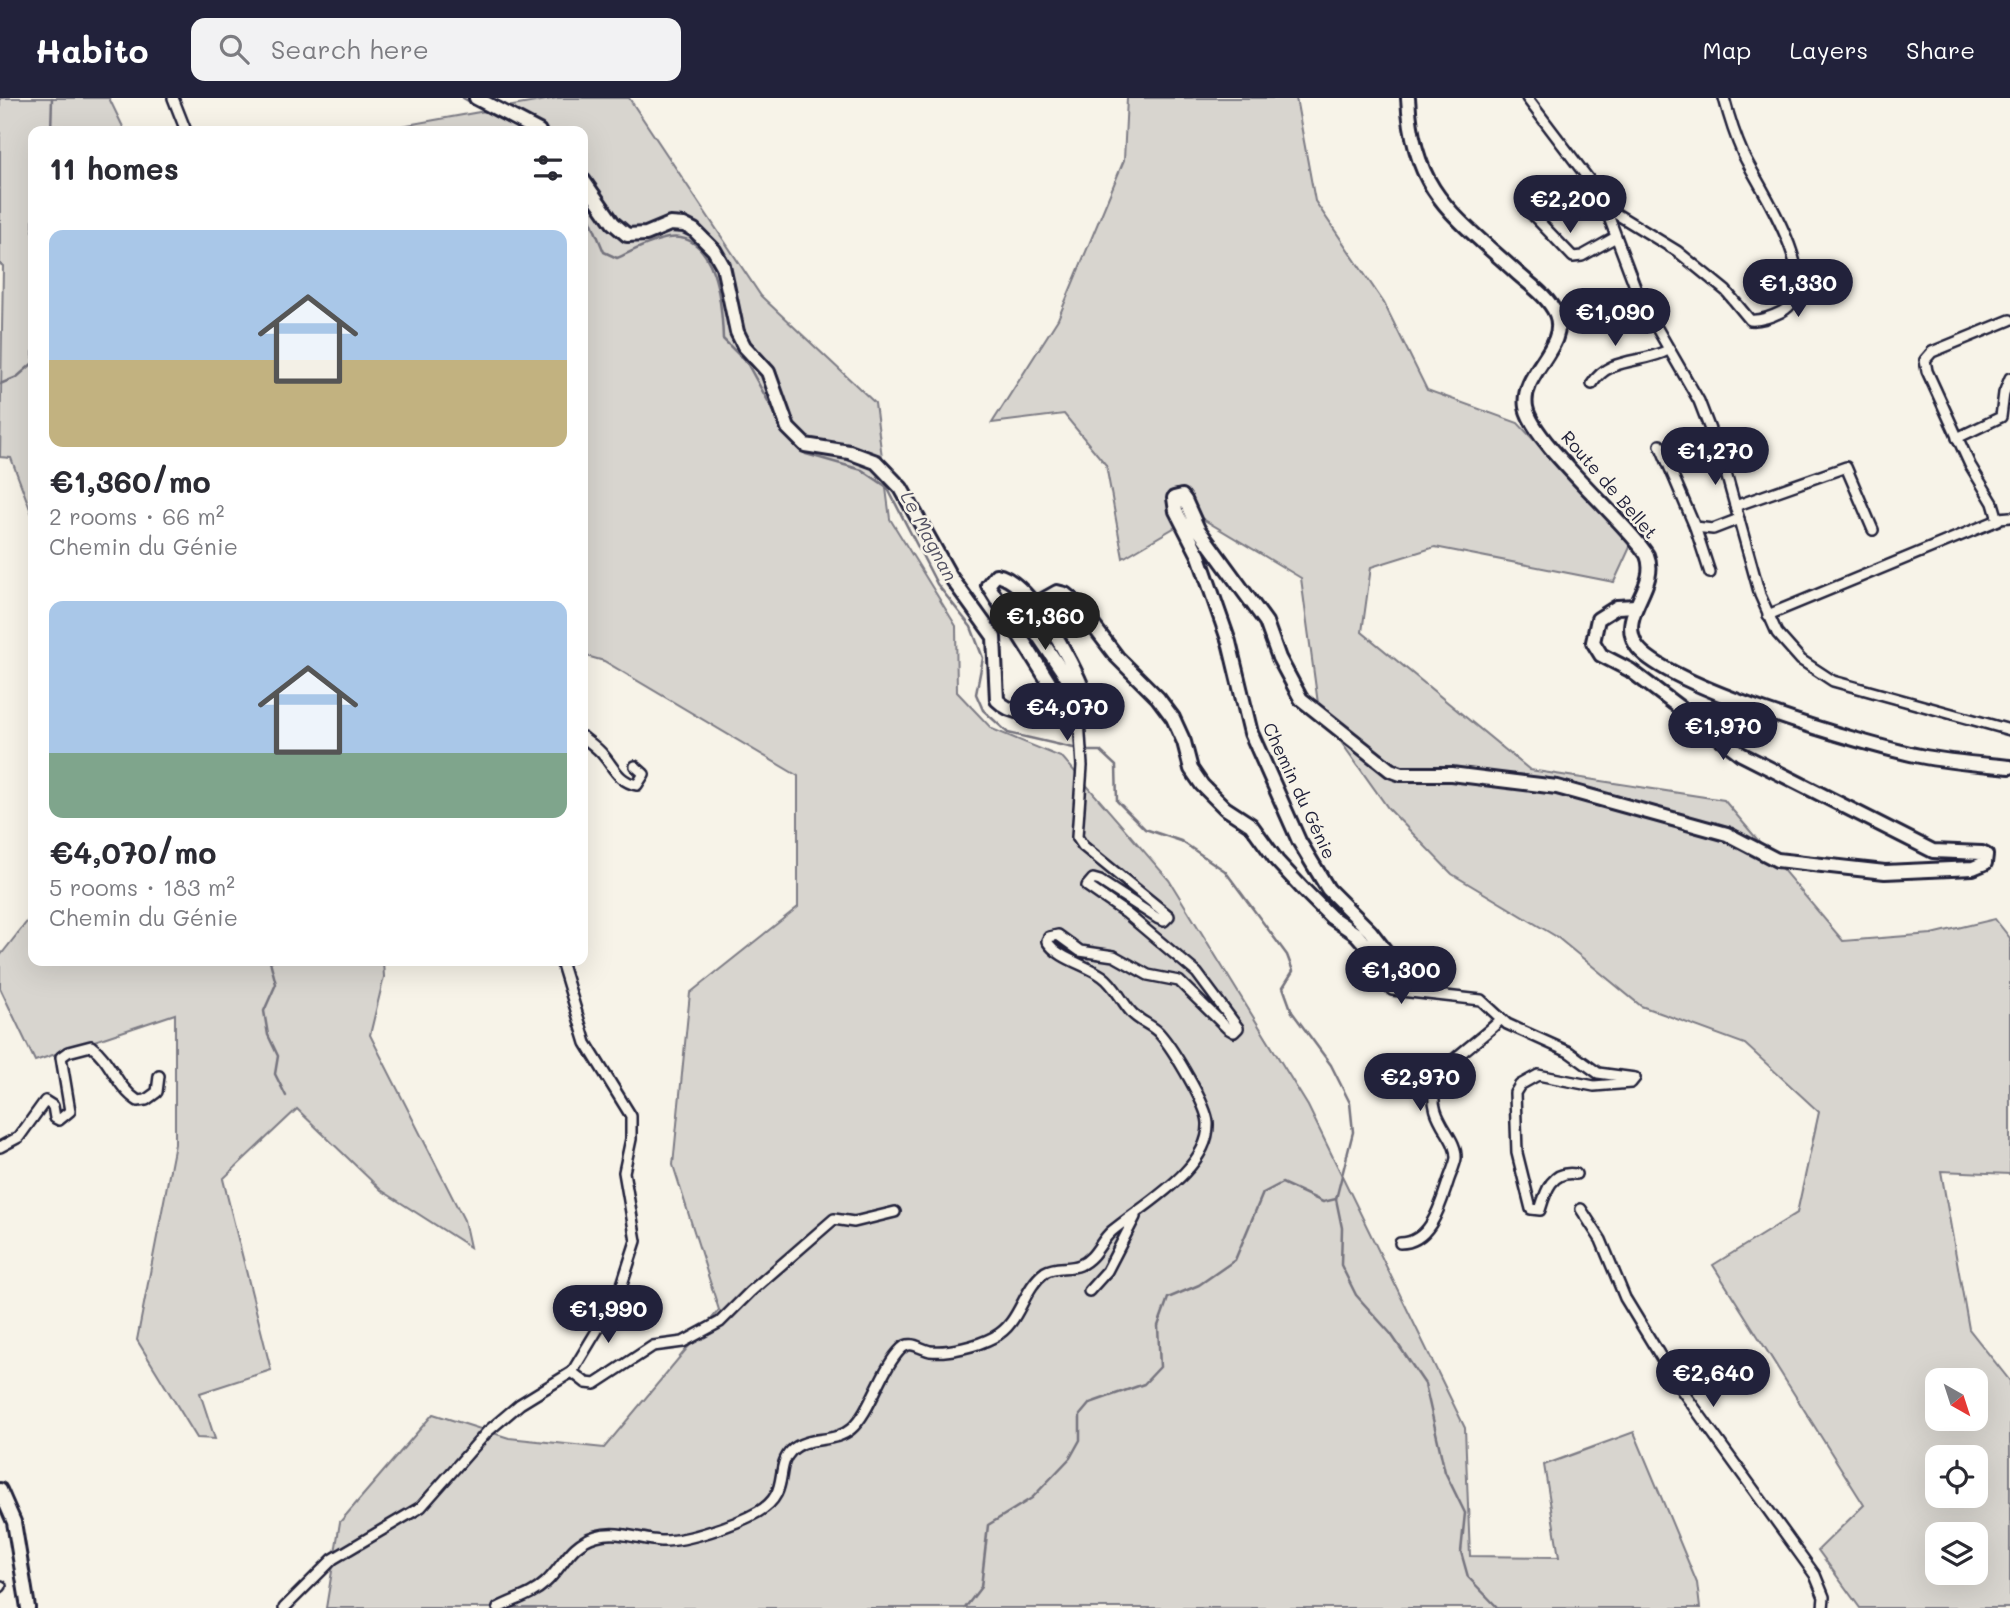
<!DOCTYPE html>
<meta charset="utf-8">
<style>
:root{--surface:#fff;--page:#f2f2f3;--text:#2b2b33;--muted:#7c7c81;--accent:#22223b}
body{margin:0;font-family:Mali,sans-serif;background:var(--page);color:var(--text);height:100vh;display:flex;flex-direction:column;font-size:26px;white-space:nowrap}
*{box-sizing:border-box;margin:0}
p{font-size:23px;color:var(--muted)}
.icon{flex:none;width:38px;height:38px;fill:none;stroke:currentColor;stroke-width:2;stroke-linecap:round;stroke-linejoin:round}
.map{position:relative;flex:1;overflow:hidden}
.details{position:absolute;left:28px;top:28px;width:560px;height:840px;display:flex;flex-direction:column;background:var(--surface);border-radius:14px;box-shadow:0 7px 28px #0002}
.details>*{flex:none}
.needle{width:46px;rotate:141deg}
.tools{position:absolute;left:1925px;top:1270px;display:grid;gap:14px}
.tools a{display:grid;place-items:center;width:63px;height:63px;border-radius:14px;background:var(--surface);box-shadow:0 7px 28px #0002;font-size:35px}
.price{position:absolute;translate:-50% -60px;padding:0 16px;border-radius:24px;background:var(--accent);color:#fff;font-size:23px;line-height:46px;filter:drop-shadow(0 2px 4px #0008)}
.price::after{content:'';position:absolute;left:50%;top:42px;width:21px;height:16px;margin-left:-10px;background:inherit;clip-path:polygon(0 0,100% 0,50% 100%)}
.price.current{background:#222;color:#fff}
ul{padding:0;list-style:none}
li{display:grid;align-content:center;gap:14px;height:371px;padding:0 21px}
li span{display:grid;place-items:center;height:217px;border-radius:14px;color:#555}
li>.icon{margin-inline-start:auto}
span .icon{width:126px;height:126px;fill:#fffc;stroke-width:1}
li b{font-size:30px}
h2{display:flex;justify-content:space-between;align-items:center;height:84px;padding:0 21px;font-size:30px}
header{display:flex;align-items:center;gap:42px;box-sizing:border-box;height:98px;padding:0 35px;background:var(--accent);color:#fff}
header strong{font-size:33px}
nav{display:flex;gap:38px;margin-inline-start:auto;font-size:24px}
.search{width:490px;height:63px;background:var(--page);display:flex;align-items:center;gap:18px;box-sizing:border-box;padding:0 24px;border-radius:14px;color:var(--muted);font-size:26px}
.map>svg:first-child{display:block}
.green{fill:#d8d5cf;stroke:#7d7c85;stroke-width:2;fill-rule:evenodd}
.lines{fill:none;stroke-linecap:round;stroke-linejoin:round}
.stream{stroke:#76747f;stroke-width:2.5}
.street-casing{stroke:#22223b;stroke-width:14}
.secondary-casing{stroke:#22223b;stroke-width:18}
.street{stroke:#f7f3e8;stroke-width:9}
.secondary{stroke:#f7f3e8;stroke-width:12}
.secondary-bridge-casing{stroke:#22223b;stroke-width:18;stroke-linecap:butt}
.secondary-bridge{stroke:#f7f3e8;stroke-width:12}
.labels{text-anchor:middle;stroke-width:5;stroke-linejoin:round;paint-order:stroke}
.street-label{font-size:18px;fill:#22223b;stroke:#f7f3e8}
.water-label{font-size:19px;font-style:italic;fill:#535263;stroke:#f7f3e8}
</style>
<header>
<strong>Habito</strong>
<div class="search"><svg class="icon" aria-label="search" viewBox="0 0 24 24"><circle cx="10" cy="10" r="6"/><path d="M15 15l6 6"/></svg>Search here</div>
<nav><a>Map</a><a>Layers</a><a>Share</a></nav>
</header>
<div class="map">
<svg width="2010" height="1510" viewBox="0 0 2010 1510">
<rect width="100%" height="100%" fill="#f7f3e8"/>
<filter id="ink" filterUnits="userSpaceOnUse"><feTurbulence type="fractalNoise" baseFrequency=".0143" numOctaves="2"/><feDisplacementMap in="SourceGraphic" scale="14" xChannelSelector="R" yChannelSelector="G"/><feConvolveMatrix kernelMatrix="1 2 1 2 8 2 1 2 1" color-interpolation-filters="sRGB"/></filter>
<g filter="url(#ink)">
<g class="green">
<path d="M0 0H109L125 33H33V419L11 360 0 359 3 168 0 166Z"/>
<path d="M558 0H629L761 198 875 305 890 421 956 528 957 594 992 631 1063 660 1169 782 1308 1008 1465 1330 1470 1458 1559 1459 1544 1367 1634 1334 1697 1485 1700 1510H326L340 1424 433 1316 509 1340 604 1350 719 1212 673 1067 690 895 798 809V678L604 563 583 557V33H401V28Z"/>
<path d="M1127 0H1296L1315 103 1384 205 1427 292 1518 325 1631 447 1614 484 1435 449 1371 469 1362 534 1530 672 1724 702 1843 843 1932 836 1995 821 2010 840V1076L1941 1073 1969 1231 2010 1283V1510H1860L1818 1452 1864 1407 1713 1167 1797 1115 1819 1014 1745 946 1641 908 1557 839 1452 776 1388 710 1319 613 1301 480 1196 417 1123 460 1106 367 1064 316 992 325 1058 221 1124 62ZM1937 1283H1976V1321H1937ZM1937 1360H1976V1398H1937ZM1937 1437H1976V1475H1937Z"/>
<path d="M33 816V863H383L384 879 370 937 464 1122 470 1149 381 1092 297 1011 223 1081 271 1272 200 1295 215 1341 197 1340 137 1242 175 1046V916L35 963 0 890V858Z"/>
</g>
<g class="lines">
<g class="stream">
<path d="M463 0 522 33"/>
<path d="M51 33 52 0"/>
<path d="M583 104 604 154 617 160C633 153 650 143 668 140 717 132 722 208 723 241L747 265 779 323"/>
<path d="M0 286 17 279 33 265"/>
<path d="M785 335 806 356 862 372 887 389 937 486 971 529 983 560 976 596 983 612 1008 635 1078 651"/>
<path d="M270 863 276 886 264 913 268 937 278 958 275 976 286 998"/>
<path d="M1336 1101 1342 1130 1341 1167 1356 1197 1391 1236 1425 1286 1445 1374 1465 1415 1461 1454 1468 1479 1498 1510"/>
<path d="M965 1510 981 1489 988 1427 1032 1400 1070 1360 1080 1342V1317L1090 1305 1144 1286 1160 1269 1158 1228 1168 1200 1199 1187 1235 1162 1263 1095 1282 1085 1323 1104 1336 1101 1353 1034 1350 1005 1331 967 1292 914 1283 889 1293 873 1287 857 1225 773 1181 743 1145 731 1117 703 1116 668 1100 653H1085"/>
</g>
<g class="street-casing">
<g id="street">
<path d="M173 0 186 33"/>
<path d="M1527 0 1593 87 1605 109 1639 199 1699 303 1724 368 1760 497 1777 535 1801 562 1833 583 2010 632"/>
<path d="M1605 109 1677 153 1726 193 1750 222C1761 223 1771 219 1781 214 1829 189 1758 88 1743 56 1735 38 1729 19 1724 0"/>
<path d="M1529 113 1573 159 1582 158 1616 139"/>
<path d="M1592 286C1609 258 1643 266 1668 252"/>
<path d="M1957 340 2001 319 2004 295 2010 280"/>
<path d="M1660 347 1695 429 1713 431 1739 421"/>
<path d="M1735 408 1846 369 1873 432"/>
<path d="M1999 420 2010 419"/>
<path d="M1695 429 1710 475"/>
<path d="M1768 517 1998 422 1993 405 1970 367 1927 273 1925 262 1932 254 2010 222"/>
<path d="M583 639C590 645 598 650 604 658 614 670 619 684 637 687L644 676 635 668"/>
<path d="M1372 855 1374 873 1392 892 1481 902 1507 926 1569 954 1598 975 1635 980 1631 985 1594 988 1538 977 1520 987 1515 995 1517 1055 1531 1111 1540 1112C1546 1092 1552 1072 1576 1076"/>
<path d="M0 1049 19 1039 45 1003 53 1008 55 1020 59 1022 70 1013 61 959 68 954 91 948C111 962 116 989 138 1003L146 1002 157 994 159 978"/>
<path d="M1581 1111 1601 1142 1625 1200 1678 1287 1815 1477 1824 1499 1823 1510"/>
<path d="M1400 1145C1432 1145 1441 1104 1449 1081 1451 1075 1455 1067 1456 1060 1457 1036 1425 1021 1436 984 1442 965 1484 940 1501 921"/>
<path d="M1089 1193 1107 1173 1135 1119"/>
<path d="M572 1274 586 1285 595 1286 653 1248 683 1244 720 1224 750 1194 834 1121 854 1124 895 1114"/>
<path d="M0 1489 1 1488"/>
<path d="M284 1510 333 1461 421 1409 487 1334 520 1306 572 1274 619 1196 636 1143 624 1074 631 1041V1018L586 945 561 863"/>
<path d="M498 1510C515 1501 531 1498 545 1485 564 1468 569 1446 596 1438 618 1431 640 1442 661 1443 686 1444 737 1426 758 1414 791 1395 774 1370 791 1353 807 1337 834 1346 851 1331 871 1314 881 1270 902 1250 911 1242 920 1251 930 1253 949 1255 977 1248 994 1239 1021 1225 1022 1191 1045 1174 1056 1167 1068 1172 1080 1167 1096 1160 1100 1143 1112 1133 1143 1107 1210 1071 1208 1025 1207 1007 1173 951 1160 936 1153 927 1140 924 1132 915 1121 903 1115 887 1102 878 1085 866 1058 861 1047 843L1049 839 1058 837 1080 853 1114 858 1148 877 1179 883 1227 930 1234 934 1238 930 1197 875 1126 815 1087 788 1093 781 1100 783 1157 820 1164 823 1169 818 1083 748 1077 739 1082 668 1078 606"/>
</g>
</g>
<g class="secondary-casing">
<g id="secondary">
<path d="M476 0 539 33"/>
<path d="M1408 0C1413 93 1451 115 1516 174 1529 186 1548 198 1556 216 1569 249 1520 275 1526 309 1532 344 1624 421 1647 457 1660 489 1617 515 1636 547 1660 587 1869 648 1920 658 1950 664 1980 666 2010 669"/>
<path d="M583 82 613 125 627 137 646 136 670 126 684 127 694 132 714 152 723 168 737 234 744 248 768 274 788 330 805 347 849 354 876 364 901 390 950 478 994 539 997 602C1014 619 1035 617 1049 598L1050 586 988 487 996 477C1029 481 1073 565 1084 594L1083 602 1078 606 1074 604 1071 586 1031 527 1030 518"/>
<path d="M1041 503 1057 494 1065 496 1076 505 1117 559 1158 600 1173 620 1184 644 1191 671 1202 687 1225 710 1251 727 1277 763 1303 791 1331 819 1356 836 1389 873 1403 876 1404 869 1390 859 1370 833 1328 791 1299 743 1251 635 1229 544 1199 458 1176 413 1174 400 1182 398 1185 402 1198 431 1266 524 1279 560 1301 601 1390 672 1401 676H1451L1557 689 1727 736 1777 762 1885 774 1973 770 1985 765 1986 757 1982 755 1933 753 1741 656 1630 572 1601 557 1593 544 1598 521 1617 509 1636 508"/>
<path d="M0 1392 14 1424 28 1510"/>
</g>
</g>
<use href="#street" class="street"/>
<use href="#secondary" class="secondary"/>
<g class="secondary-bridge-casing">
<path id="secondary-bridge" d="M1030 518 1041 503"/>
</g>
<use href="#secondary-bridge" class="secondary-bridge"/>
</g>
</g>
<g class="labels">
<g class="street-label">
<text transform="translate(1609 387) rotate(49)" y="6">Route de Bellet</text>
<text transform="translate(1299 693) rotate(65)" y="6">Chemin du Génie</text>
</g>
<g class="water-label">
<text transform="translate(929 438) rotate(62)" y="7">Le Magnan</text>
</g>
</g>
</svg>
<div class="tools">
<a><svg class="needle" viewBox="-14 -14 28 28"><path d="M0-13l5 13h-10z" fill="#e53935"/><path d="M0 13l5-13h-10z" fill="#7c7c81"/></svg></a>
<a><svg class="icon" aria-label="locate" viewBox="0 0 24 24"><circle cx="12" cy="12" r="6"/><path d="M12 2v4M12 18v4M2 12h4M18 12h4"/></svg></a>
<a><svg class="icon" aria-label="layers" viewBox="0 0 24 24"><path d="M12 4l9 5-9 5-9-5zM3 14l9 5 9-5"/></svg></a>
</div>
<b class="price" style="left:1570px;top:137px">€2,200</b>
<b class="price" style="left:1798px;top:221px">€1,330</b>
<b class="price" style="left:1615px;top:250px">€1,090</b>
<b class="price" style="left:1715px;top:389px">€1,270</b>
<b class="price current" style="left:1045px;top:554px">€1,360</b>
<b class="price" style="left:1067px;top:645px">€4,070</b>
<b class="price" style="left:1723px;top:664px">€1,970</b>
<b class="price" style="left:1401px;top:908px">€1,300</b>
<b class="price" style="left:1420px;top:1015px">€2,970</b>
<b class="price" style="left:608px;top:1247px">€1,990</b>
<b class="price" style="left:1713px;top:1311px">€2,640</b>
<section class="details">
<h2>11 homes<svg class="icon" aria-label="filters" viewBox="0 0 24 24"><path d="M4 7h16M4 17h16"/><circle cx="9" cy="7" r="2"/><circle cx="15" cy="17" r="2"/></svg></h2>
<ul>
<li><span style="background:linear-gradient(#a9c7e8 60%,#c2b280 0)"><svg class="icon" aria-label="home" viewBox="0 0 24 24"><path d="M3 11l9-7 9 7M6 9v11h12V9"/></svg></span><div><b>€1,360/mo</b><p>2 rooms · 66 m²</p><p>Chemin du Génie</p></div></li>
<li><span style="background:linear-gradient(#a9c7e8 70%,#7fa58c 0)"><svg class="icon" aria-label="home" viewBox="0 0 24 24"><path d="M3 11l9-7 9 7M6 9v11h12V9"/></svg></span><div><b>€4,070/mo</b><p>5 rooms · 183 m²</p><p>Chemin du Génie</p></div></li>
</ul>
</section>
</div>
